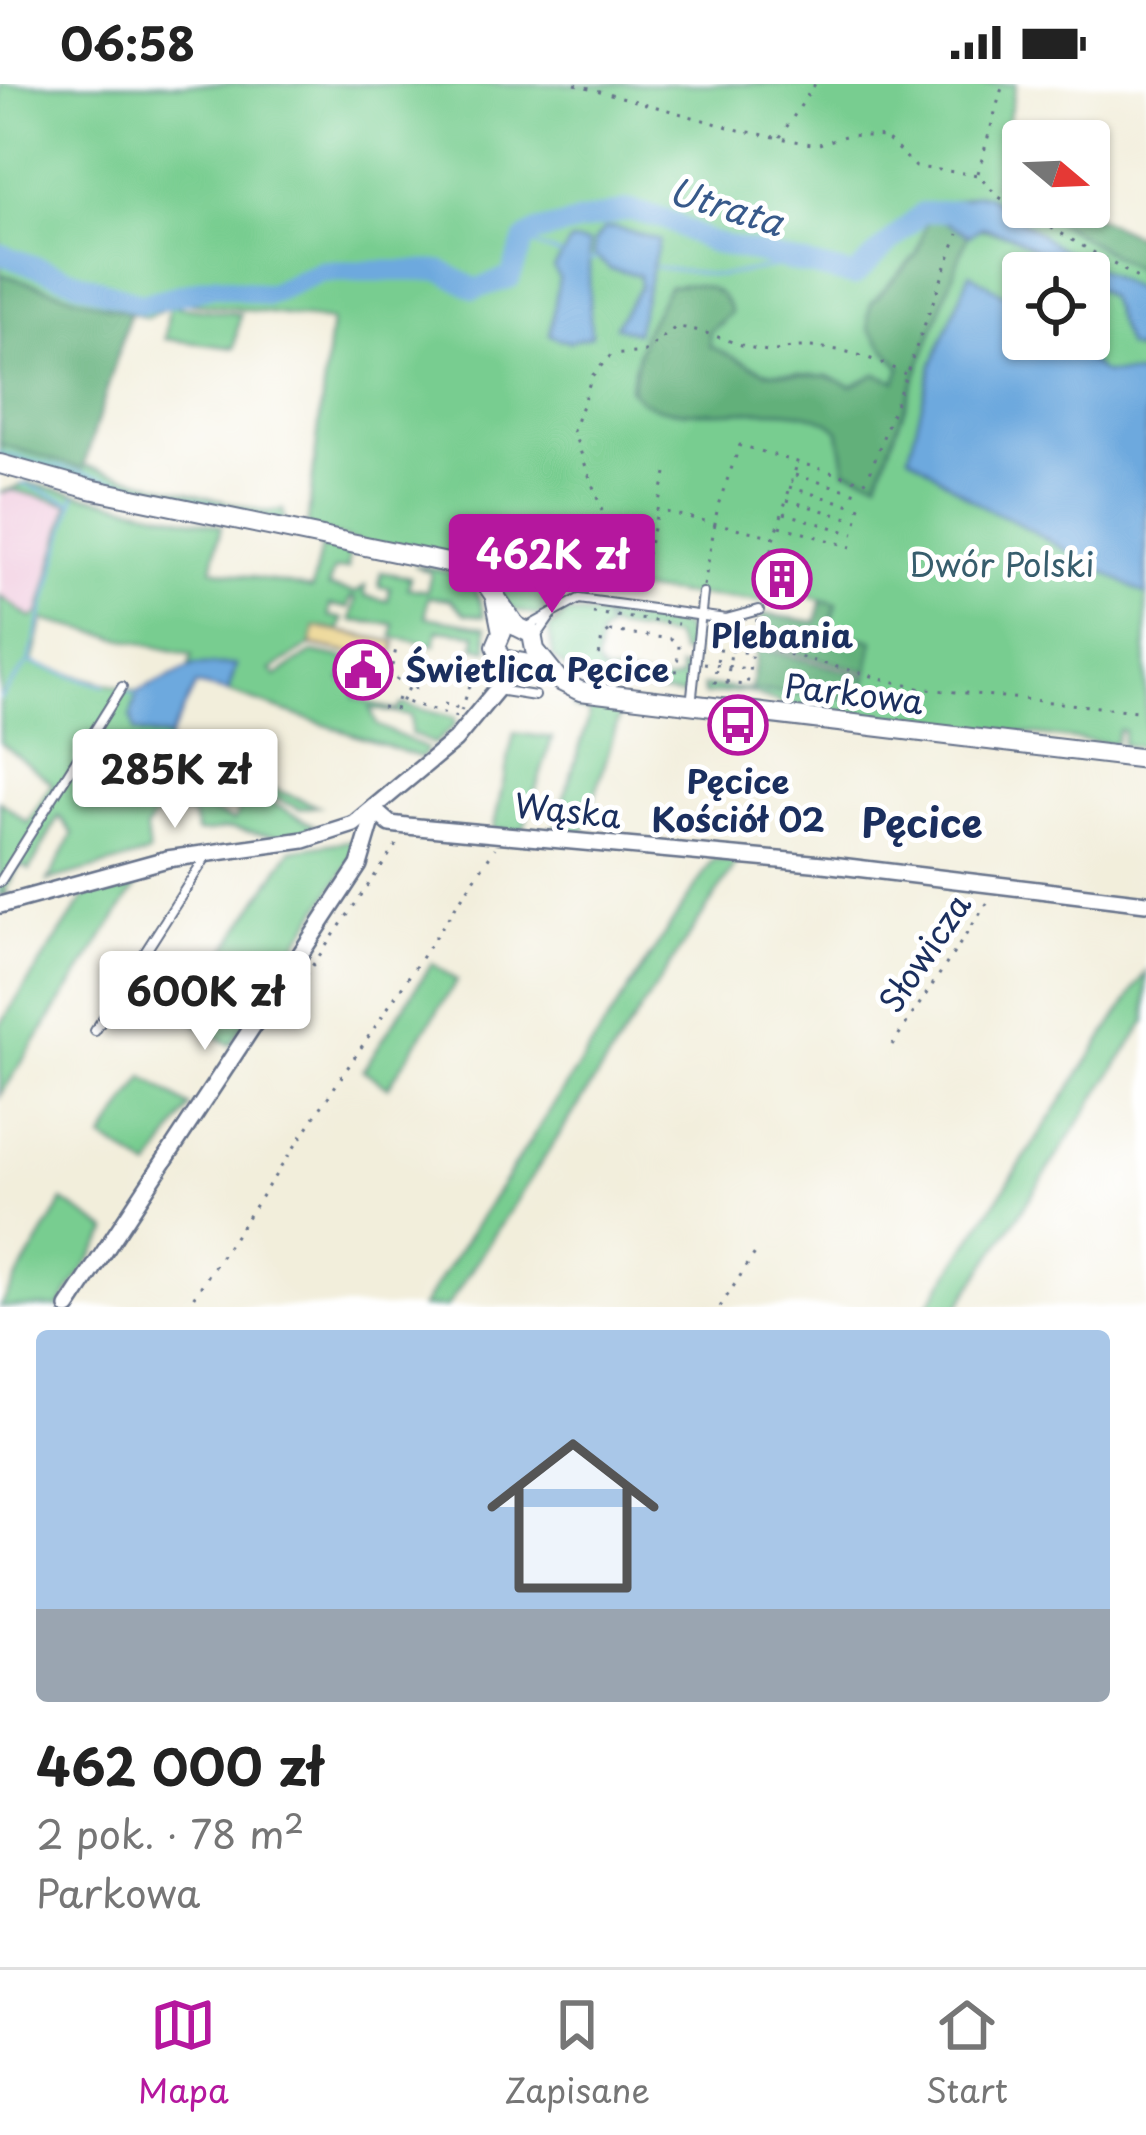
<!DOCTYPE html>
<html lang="pl">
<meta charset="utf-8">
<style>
:root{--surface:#fff;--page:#f2f2f2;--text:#222;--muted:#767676;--line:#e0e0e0;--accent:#b5179e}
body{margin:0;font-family:"Playpen Sans",sans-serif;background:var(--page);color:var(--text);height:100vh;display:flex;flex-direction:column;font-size:45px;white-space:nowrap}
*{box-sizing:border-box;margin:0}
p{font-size:39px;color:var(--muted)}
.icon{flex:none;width:66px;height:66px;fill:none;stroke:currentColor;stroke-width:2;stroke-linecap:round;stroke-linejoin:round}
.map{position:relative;height:1223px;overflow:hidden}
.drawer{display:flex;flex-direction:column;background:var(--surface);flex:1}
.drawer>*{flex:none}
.needle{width:78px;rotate:109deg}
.controls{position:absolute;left:1002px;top:36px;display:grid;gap:24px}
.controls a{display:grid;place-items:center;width:108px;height:108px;border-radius:12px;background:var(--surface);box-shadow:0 3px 9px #0004;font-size:60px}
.price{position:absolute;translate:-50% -102px;padding:0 27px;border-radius:12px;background:#fff;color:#222;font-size:39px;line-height:78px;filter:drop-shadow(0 3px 6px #0008)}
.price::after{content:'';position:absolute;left:50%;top:72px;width:36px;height:27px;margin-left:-18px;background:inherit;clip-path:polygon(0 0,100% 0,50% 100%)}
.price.selected{background:var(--accent);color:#fff}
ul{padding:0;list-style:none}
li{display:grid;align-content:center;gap:24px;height:636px;padding:0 36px}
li+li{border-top:3px solid var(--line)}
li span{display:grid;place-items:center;height:372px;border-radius:12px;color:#555}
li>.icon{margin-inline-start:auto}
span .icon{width:216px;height:216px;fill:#fffc;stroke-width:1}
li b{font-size:51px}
.status{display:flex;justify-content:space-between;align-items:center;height:84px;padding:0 60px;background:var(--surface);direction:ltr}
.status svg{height:33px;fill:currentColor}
.tab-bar{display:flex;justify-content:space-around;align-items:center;height:168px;border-top:3px solid var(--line);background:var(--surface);font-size:33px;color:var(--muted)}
.tab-bar a{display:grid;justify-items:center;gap:6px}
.tab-bar .selected{color:var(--accent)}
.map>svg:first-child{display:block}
.built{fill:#f2cfe1}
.green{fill:#78cd90;stroke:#4a7e77;stroke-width:3}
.forest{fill:#62b07a;stroke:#3e706c;stroke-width:3}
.sand{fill:#eeda9e;stroke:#84847e;stroke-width:3}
.water{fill:#6da9de;stroke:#446c9e;stroke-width:3}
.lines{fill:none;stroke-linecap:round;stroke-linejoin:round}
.stream{stroke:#6da9de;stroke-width:3}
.river{stroke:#6da9de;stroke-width:21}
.service-casing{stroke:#66728a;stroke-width:12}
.minor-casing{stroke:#66728a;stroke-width:20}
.tertiary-casing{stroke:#66728a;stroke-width:22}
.path{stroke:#66728a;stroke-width:3;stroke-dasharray:3 9;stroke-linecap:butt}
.service{stroke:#fff;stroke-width:8}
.minor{stroke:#fff;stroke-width:15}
.tertiary{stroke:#fff;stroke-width:18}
.labels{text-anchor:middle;stroke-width:10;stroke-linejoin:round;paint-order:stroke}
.park-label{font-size:33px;fill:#375e6d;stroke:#fff}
.poi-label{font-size:33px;font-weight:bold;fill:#1b2f5e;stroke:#fff}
.street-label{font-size:33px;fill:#1b2f5e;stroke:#fff}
.water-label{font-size:36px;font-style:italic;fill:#385a8b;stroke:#fff}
.quarter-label{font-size:39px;font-weight:bold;fill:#1b2f5e;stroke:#fff}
</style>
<div class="status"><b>06:58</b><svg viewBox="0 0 49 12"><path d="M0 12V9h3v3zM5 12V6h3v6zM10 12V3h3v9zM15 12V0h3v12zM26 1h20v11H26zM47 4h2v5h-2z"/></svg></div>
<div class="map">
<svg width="1146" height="1223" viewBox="0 0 1146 1223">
<rect width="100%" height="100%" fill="#fff"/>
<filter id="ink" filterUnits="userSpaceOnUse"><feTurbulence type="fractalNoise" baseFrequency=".00833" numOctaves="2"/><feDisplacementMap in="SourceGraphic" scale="24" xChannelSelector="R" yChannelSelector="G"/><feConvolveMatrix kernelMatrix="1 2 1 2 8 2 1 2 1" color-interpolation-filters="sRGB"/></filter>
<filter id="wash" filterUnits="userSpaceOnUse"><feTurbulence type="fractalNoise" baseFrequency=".004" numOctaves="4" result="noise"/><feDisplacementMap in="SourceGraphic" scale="48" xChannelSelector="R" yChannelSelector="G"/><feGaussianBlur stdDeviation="2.7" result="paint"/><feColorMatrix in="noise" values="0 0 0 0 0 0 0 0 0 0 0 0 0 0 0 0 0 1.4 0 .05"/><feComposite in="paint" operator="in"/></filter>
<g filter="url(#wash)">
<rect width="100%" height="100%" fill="#f2eedb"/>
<path class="built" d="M13 406 69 419 39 529 32 535 0 512V411Z"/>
<g class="green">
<path d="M0 0H1016L994 101 1146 191V211L1059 164 980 110 932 123 917 170 871 220 869 245 901 284 896 298 876 290 851 303 827 292 766 288 709 262V248L723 238 643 251 629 305C677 350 800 303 839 347L846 386 914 285 962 158 973 144 1011 151 1074 189H1023V255H1089V199L1108 213 1133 266H1146V664L1122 661 1124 647 1119 646 1115 660 786 621 745 607 704 611 703 602 863 615 873 557 827 550 836 520 810 513 812 492 772 485 764 518 614 504 612 514 595 511 584 494 575 491 569 505 538 532 511 525 489 493 307 444 331 237 184 218 172 222 240 230 234 264 165 255 169 222 147 234 0 190Z"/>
<path d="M0 360 266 428 283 426 285 438 91 399 0 373Z"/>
<path d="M28 399 221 442 212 485 312 505 321 463 349 469 348 485 334 486 328 503 356 509 365 502V512L388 517 390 504 379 503 381 488 410 493 408 504 427 507 431 489 414 481C456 490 475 487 484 532L465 530 450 515 428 513 426 533 486 543 488 566 475 563 476 550 438 546 435 561 393 553 394 540 351 537 356 515 351 513 348 524 330 521 329 532 343 535 339 547 315 543 311 561 271 586 276 592 313 568 352 576 341 596 356 606 355 614 397 627 402 620 455 634V641L434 660 411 650V632L370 624 377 641 427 665 422 674 228 608 235 582 188 586 192 571 43 536 33 580 137 608 135 648 169 654 166 664 318 722 300 725 217 690 215 694 222 697 205 725 234 737 241 722 248 725 262 714 315 742C289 759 262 750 233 745 222 743 210 751 197 748L193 732 162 720 146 745 149 770 48 797 73 750 59 732 30 786 20 781 5 806 8 810 0 812V717L28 739 52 699 0 658V512L31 534 39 530 69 420 13 406 0 409Z"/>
<path d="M566 529 602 532 608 545 600 551 596 579 603 589 667 598 681 594 679 584 689 586 686 612 580 597 553 573 549 545Z"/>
<path d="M604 532 685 543 688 570 681 569 674 553 610 544Z"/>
<path d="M574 619 612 624 620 630 582 754 552 751 588 637 589 628 573 624Z"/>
<path d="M514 649 552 654 523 747 493 746Z"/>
<path d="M354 756 360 763 230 961 183 931 291 766Z"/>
<path d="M713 776 738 777 447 1223H422Z"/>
<path d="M142 793 0 1012V941L91 803Z"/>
<path d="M432 879 457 897 388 1003 363 986Z"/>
<path d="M1146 888V937L958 1223H927Z"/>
<path d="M144 993 190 1023 150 1085 103 1055Z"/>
<path d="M63 1117 109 1147 59 1223H0Z"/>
</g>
<g class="forest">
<path d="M1033 123H1074L1146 156V191Z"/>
<path d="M929 129 968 150 878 396 846 386 839 347C798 301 661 355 631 305L643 251 668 203C694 197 722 200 731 229L709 248 710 262 766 288 827 292 851 302 876 290 896 297 901 284 869 245 868 231 871 220 917 170Z"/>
<path d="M0 190 130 229 83 385 0 360Z"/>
<path d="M822 516 837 520 827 550 873 556 868 588 758 560 763 530 816 538Z"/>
<path d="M757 564 867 592 863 615 751 606Z"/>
</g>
<path class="sand" d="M315 543 396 558 392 578 311 561Z"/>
<g class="water">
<path d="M974 111H986L1059 164 1146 211V266L1127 263 1108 213 1089 199V189H1074L1011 151 982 143 970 151 929 129Z"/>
<path d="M615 144 659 156 636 249 615 242 640 203 639 191 610 185 594 171V158L604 145Z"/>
<path d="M571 157 589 159C589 191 589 220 591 252L568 258 550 251 559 194 554 184Z"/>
<path d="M970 189 1023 223V255H1062L1103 289 1146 291V511L1009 434C974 423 941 391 909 371L932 281Z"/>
<path d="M195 581H236L228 608 196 601 169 654 135 648 131 632 137 608Z"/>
</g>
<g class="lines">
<g class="stream">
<path d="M524 157 560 171"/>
<path d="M589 176 596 175"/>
<path d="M656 183 720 192 795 180"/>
<path d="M0 369 243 428"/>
<path d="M22 400 28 402"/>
<path d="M32 403 73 419"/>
<path d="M31 579 105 602"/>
<path d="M128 608 136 610"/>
<path d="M0 615 29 578 75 412"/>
</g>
<path class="river" d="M0 170 141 220 216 202 267 211 322 187H442L475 205 510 194 524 157 534 149 628 126 665 135 710 158 854 192 922 129 960 126"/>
</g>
</g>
<g filter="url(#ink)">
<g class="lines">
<g class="service-casing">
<g id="service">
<path d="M526 544 579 515 726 535 759 526"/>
<path d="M536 553 552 530"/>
<path d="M497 606 535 612"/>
<path d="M691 621 703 509"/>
<path d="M0 798 122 603"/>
<path d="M95 947 209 768"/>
</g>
</g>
<g class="minor-casing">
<g id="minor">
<path d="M375 727 390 740 407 742 823 780 1146 819"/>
<path d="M0 821 167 775 304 756 354 740 455 656 517 581"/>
<path d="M68 1223 359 781 375 727"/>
</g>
</g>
<g class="tertiary-casing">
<g id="tertiary">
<path d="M0 380 90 405 462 482 485 498 516 542"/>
<path d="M495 513 502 548 496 562 502 575 524 579 580 607 1146 675"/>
<path d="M516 542 532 550 535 566 559 596"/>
</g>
</g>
<g class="path">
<path d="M575 0 739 46 816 61 848 51 885 53 916 83 978 91 997 112 1146 199"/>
<path d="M780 53 815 0"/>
<path d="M978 89 1003 0"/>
<path d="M666 389 657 426 775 453 797 380"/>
<path d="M795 391 864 411"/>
<path d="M789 403 861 424"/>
<path d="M787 416 858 437"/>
<path d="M602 427 573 347 592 292 611 271 645 268 676 243C707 245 736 263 768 267 780 268 792 262 805 263 841 263 874 274 905 290"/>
<path d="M784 429 854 450"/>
<path d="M780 442 851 463"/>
<path d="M576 492 581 494"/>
<path d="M641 494 657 428"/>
<path d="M704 502 718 421 740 361 864 398 868 394 958 150"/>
<path d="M761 514 775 453"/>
<path d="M593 529 678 540"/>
<path d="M757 535V562L918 604 1146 628"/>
<path d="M610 547 672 555 679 562 676 590 667 595 605 587 598 579 602 553Z"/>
<path d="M719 565 752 569 747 601 714 598Z"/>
<path d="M704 579 748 585"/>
<path d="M392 582 397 561"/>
<path d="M385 589 416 606 415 601"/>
<path d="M455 597 456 590 486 595"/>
<path d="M727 599 731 568"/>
<path d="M378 601 389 581"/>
<path d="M396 615 457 633"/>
<path d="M444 620 456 623 454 630"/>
<path d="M382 623 397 625 409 604"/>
<path d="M461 627 473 593"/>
<path d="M285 921 399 757"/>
<path d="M892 961 990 815"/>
<path d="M187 1223 495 764"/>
<path d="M720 1223 757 1166"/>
</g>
<use href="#service" class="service"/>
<use href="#minor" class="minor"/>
<use href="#tertiary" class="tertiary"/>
</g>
</g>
<defs>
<g id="building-ring" transform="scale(3)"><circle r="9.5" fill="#fff" stroke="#b5179e" stroke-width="1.5"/><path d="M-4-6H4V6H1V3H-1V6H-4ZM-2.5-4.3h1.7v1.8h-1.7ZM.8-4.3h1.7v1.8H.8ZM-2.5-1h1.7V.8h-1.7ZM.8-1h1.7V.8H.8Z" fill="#b5179e"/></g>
<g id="civic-ring" transform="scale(3)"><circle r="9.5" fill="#fff" stroke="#b5179e" stroke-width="1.5"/><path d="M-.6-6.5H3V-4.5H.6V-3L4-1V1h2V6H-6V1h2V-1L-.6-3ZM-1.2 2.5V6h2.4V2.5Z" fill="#b5179e"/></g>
<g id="bus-ring" transform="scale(3)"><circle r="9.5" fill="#fff" stroke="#b5179e" stroke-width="1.5"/><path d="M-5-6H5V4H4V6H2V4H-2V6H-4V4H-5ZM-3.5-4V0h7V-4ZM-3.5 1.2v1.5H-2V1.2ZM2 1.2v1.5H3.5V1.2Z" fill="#b5179e"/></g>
</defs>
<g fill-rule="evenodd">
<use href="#building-ring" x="782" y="495"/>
<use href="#civic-ring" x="363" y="586"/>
<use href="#bus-ring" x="738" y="641"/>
</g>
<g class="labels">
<g class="park-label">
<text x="1002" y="493">Dwór Polski</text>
</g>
<g class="poi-label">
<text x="782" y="564">Plebania</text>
<text x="405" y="598" text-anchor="start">Świetlica Pęcice</text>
<text x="738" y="710">Pęcice<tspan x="738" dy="38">Kościół 02</tspan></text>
</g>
<g class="street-label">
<text transform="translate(854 610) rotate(7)" y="12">Parkowa</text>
<text transform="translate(568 727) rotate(6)" y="12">Wąska</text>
<text transform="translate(925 869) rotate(-56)" y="12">Słowicza</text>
</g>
<g class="water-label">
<text transform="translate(726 123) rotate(17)" y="13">Utrata</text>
</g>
<g class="quarter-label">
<text x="922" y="754">Pęcice</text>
</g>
</g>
</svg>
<div class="controls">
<a><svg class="needle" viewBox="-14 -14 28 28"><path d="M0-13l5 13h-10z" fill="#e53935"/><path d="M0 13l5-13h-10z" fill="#767676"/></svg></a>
<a><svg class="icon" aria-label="locate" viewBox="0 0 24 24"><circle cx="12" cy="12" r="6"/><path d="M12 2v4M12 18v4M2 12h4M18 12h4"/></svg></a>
</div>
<b class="price selected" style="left:552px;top:532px">462K zł</b>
<b class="price" style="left:175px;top:747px">285K zł</b>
<b class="price" style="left:205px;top:969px">600K zł</b>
</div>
<section class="drawer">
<ul>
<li><span style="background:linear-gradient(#a9c7e8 75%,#9aa5b1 0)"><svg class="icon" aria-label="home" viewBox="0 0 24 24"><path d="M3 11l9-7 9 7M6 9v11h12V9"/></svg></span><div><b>462 000 zł</b><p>2 pok. · 78 m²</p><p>Parkowa</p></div></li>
</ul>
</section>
<nav class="tab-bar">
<a class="selected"><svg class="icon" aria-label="map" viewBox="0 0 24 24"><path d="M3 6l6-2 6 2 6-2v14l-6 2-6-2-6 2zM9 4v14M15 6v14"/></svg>Mapa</a>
<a><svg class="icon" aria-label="saved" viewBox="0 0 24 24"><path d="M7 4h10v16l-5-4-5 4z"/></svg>Zapisane</a>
<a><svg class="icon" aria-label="home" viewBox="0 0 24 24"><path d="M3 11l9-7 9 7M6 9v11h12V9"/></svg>Start</a>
</nav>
